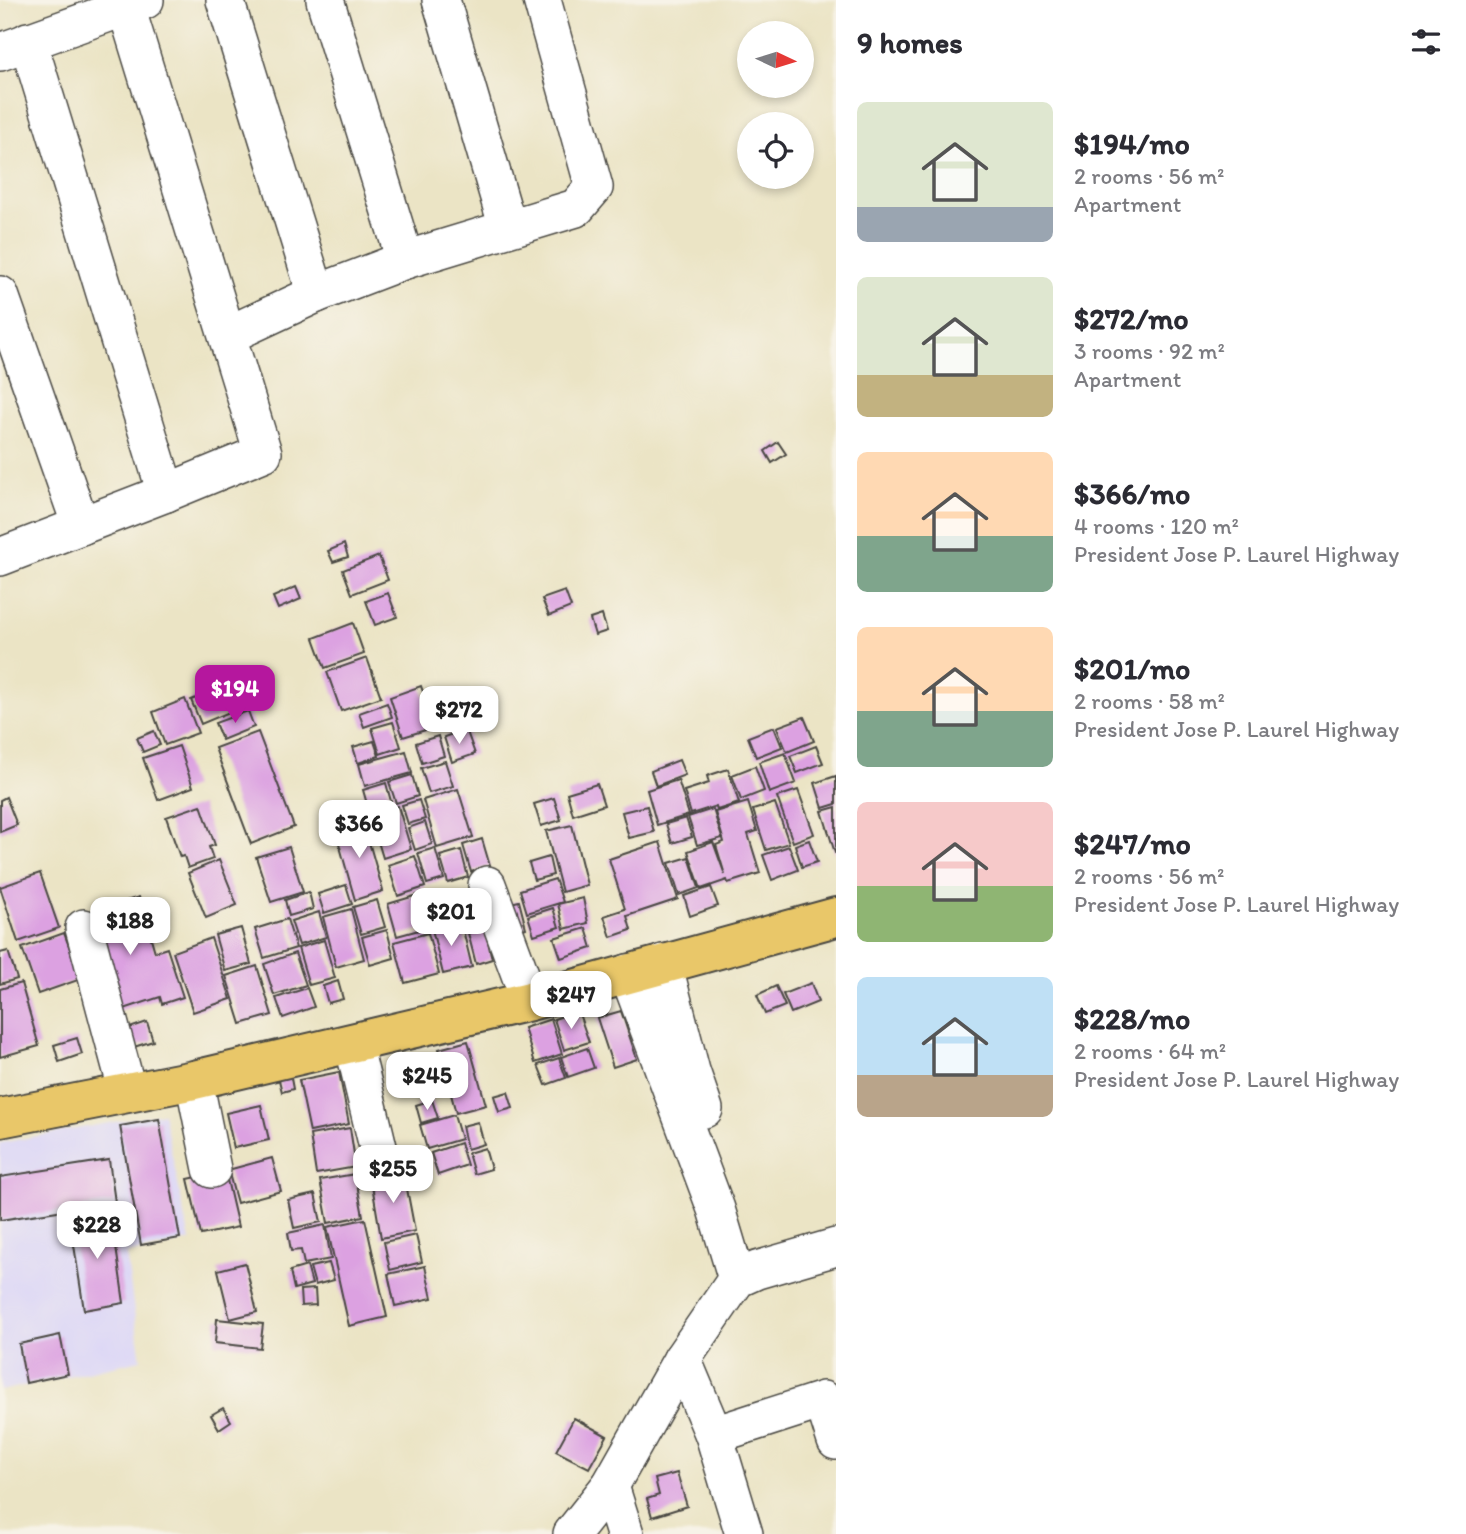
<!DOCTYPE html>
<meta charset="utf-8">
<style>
:root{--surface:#fff;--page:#f2f2f3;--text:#2b2b33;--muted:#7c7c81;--accent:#b5179e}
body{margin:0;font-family:Itim,sans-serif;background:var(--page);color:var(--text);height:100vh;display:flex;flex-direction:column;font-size:26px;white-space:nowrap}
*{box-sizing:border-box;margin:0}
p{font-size:23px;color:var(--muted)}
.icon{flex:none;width:38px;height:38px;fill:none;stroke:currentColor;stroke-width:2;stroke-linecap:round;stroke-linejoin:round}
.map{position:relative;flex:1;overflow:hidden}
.side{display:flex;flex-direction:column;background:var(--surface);width:630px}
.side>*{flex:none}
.needle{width:46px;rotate:94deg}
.buttons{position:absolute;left:737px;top:21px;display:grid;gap:14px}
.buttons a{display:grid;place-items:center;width:77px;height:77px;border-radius:50%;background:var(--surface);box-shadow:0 4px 10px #0003;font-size:35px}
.price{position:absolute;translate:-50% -60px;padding:0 16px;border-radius:14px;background:#fff;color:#222;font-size:23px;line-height:46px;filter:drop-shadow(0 2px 4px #0008)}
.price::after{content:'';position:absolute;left:50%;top:42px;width:21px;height:16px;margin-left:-10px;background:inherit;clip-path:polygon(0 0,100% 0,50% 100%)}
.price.current{background:var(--accent);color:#fff}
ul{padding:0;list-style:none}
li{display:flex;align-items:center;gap:21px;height:175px;padding:0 21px}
li span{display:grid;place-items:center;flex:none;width:196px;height:140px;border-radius:10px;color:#555}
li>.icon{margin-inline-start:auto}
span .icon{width:84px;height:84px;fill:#fffc;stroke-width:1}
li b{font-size:30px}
h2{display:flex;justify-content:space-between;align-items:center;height:84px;padding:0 21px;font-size:30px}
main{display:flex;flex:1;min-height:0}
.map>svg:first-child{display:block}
.built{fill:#dbd6f7}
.building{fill:#dca1e1}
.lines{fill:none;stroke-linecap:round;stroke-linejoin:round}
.minor-casing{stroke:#484742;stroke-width:40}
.highway-casing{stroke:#484742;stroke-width:42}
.minor{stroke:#fff;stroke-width:37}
.highway{stroke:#e9c769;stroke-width:38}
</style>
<main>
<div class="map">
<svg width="836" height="1534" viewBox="0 0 836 1534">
<rect width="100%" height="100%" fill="#f7f3e8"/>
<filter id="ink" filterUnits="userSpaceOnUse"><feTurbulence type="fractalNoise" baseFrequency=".0143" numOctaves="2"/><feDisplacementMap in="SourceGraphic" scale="14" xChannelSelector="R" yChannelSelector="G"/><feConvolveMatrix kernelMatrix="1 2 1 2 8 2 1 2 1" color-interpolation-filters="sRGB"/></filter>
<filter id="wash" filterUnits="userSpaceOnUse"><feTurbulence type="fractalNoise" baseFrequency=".00686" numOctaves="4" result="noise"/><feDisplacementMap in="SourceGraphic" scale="28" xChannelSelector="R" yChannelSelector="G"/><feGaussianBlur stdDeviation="1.57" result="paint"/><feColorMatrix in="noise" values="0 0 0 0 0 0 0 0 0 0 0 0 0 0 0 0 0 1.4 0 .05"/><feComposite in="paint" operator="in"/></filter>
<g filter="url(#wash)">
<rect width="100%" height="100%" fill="#ebe4c5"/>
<path class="built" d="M163 1113 190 1241 126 1254 141 1360 0 1391V1143Z"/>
<g id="blocks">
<g class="building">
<path d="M778 442 786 454 772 463 765 451Z"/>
<path d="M344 544 348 557 333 562 328 551Z"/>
<path d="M379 556 388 580 352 594 343 570Z"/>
<path d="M296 587 301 599 278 609 273 597Z"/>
<path d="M565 591 571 607 549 616 542 599Z"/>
<path d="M388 593 397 617 375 625 366 601Z"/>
<path d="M602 615 607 631 595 635 590 619Z"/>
<path d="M353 623 364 654 325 668 314 638Z"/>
<path d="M367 658 381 697 341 711 327 672Z"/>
<path d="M421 686 435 727 403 737 390 697Z"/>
<path d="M223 687 232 711 201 724 191 700Z"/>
<path d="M185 699 198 733 165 745 153 712Z"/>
<path d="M387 703 392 717 364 727 359 713Z"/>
<path d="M248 711 254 727 222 740 215 723Z"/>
<path d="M804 717 814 741 787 752 777 727Z"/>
<path d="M393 722 401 747 380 754 372 728Z"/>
<path d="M774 727 782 747 756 757 748 737Z"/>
<path d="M466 729 475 754 452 762 444 737Z"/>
<path d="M154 731 160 745 143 752 137 738Z"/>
<path d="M258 732 294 827 251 844 215 748Z"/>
<path d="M438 736 444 756 422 763 416 743Z"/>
<path d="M374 741 379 756 358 763 353 747Z"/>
<path d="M179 746 193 787 158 800 143 758Z"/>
<path d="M816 746 823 763 797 773 790 756Z"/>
<path d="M406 751 412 773 365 786 359 764Z"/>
<path d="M785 753 796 783 769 793 759 762Z"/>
<path d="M679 760 685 775 656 786 651 771Z"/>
<path d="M445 761 453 786 429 793 421 768Z"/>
<path d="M755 766 764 791 741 800 732 775Z"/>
<path d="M728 769 739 803 717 810 716 806 691 814 684 791 709 783 707 776Z"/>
<path d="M412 775 418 796 396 803 389 782Z"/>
<path d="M836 776V804L823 808 815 783Z"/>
<path d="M678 780 689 815 657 825 647 790Z"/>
<path d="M386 783 392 805 369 811 363 790Z"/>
<path d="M597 784 604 805 573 815 567 793Z"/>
<path d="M458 789 473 837 437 848 423 800Z"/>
<path d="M798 790 814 834 793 842 777 797Z"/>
<path d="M6 797 17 825 0 832V800Z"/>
<path d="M554 798 561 820 541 826 534 804Z"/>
<path d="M419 800 425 819 408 824 402 805Z"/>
<path d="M748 802 757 831 748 834 760 873 728 883 727 880 701 889 688 851 713 842 725 875 716 845 724 842 715 812Z"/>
<path d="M775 803 789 843 766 850 753 810Z"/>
<path d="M201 805 215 845 209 847 213 859 188 868 184 856 180 857 166 817Z"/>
<path d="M398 806 411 849 383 858 370 815Z"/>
<path d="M647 806 654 832 629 838 622 812Z"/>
<path d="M836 807V853H835L822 811Z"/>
<path d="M713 809 722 838 697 845 688 817Z"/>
<path d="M686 818 692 837 672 843 666 824Z"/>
<path d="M363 821 383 891 355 900 335 829Z"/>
<path d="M425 822 432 844 415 850 408 828Z"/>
<path d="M572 825 587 885 562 892 546 831Z"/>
<path d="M482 839 490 866 471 872 463 845Z"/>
<path d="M809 840 817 862 802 867 795 845Z"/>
<path d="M660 842 678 899 627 916 631 930 611 937 604 916 625 909 609 859Z"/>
<path d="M789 846 798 870 772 880 763 855Z"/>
<path d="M289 847 303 892 271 902 256 857Z"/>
<path d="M435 848 444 879 427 884 418 853Z"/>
<path d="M461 850 468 877 448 883 440 856Z"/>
<path d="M415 856 425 887 398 896 388 865Z"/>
<path d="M549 857 553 875 534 880 529 863Z"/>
<path d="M689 857 699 888 679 895 669 863Z"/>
<path d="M219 860 237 905 206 918 188 873Z"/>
<path d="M40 873 59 928 18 942 0 887Z"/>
<path d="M555 879 563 902 527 913 520 890Z"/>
<path d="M346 885 352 904 324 913 318 894Z"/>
<path d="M711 887 718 906 690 916 684 896Z"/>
<path d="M309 892 313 909 289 916 285 900Z"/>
<path d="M421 894 430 927 397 936 388 904Z"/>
<path d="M139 897 155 952 167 948 183 997 162 1004 160 997 112 1013 81 915Z"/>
<path d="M583 898 588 923 564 929 558 904Z"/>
<path d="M377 900 385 927 361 934 353 907Z"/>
<path d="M519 901 526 928 506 934 499 906Z"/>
<path d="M553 908 559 927 534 935 528 916Z"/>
<path d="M351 909 364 959 336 967 323 917Z"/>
<path d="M319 912 326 937 299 945 291 921Z"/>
<path d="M287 919 296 948 264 958 255 929Z"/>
<path d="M452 920 455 932 463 930 472 967 443 974 431 925Z"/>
<path d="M241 928 251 964 225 971 215 935Z"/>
<path d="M586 928 592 948 561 958 554 938Z"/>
<path d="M485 929 492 959 476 964 468 933Z"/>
<path d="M387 930 394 958 370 965 362 937Z"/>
<path d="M64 933 81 979 38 994 22 948Z"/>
<path d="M428 933 439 974 405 983 394 942Z"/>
<path d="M211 938 231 999 193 1012 173 952Z"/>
<path d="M324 940 335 978 309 985 298 948Z"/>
<path d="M8 951 17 979 0 984V953Z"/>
<path d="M295 953 306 985 274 995 264 964Z"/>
<path d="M257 966 272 1015 241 1024 226 976Z"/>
<path d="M338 981 343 999 328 1003 323 986Z"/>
<path d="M21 983 39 1046 0 1057V989Z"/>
<path d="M811 983 818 1002 791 1013 783 994Z"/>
<path d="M776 986 785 1006 765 1014 757 995Z"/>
<path d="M307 988 314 1007 283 1018 276 998Z"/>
<path d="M578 1011 589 1042 564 1050 554 1019Z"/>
<path d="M621 1011 637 1059 613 1067 597 1018Z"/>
<path d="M551 1019 562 1054 535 1063 524 1028Z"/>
<path d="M147 1022 153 1041 121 1051 115 1033Z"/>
<path d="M77 1038 82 1054 59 1062 54 1045Z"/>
<path d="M468 1041 486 1105 456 1113 439 1049Z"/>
<path d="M587 1048 594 1068 568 1077 561 1057Z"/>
<path d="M414 1054 420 1072 408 1075 403 1058Z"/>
<path d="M559 1058 566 1078 546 1085 538 1065Z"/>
<path d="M339 1072 349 1124 310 1132 299 1080Z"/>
<path d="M290 1073 293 1089 282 1092 278 1076Z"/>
<path d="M508 1092 513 1108 499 1112 494 1096Z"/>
<path d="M432 1100 438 1118 421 1123 416 1105Z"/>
<path d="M261 1105 269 1140 234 1148 226 1113Z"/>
<path d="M454 1115 461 1139 427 1149 420 1125Z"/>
<path d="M159 1119 180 1238 141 1245 120 1126Z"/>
<path d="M478 1122 484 1144 467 1149 462 1126Z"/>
<path d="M350 1128 356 1167 316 1174 310 1135Z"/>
<path d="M460 1143 467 1165 438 1175 431 1153Z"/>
<path d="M485 1148 491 1169 474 1174 468 1153Z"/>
<path d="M272 1158 281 1191 237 1203 228 1170Z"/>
<path d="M109 1160 115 1202 0 1220V1177Z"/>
<path d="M225 1171 238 1227 201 1235 188 1179Z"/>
<path d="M404 1173 415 1231 381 1238 371 1179Z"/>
<path d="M355 1174 363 1216 328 1223 320 1180Z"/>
<path d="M315 1194 321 1222 294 1228 288 1200Z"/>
<path d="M111 1212 124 1303 84 1310 70 1219Z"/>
<path d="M365 1219 387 1317 349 1326 327 1227Z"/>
<path d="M325 1225 331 1259 304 1264 301 1250 291 1251 288 1233Z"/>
<path d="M416 1235 422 1262 390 1270 384 1242Z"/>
<path d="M245 1263 257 1312 230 1319 218 1270Z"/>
<path d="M329 1263 334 1280 315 1285 310 1267Z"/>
<path d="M307 1266 312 1284 294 1289 290 1271Z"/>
<path d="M425 1266 432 1298 395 1306 388 1274Z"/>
<path d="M315 1289 316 1305 301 1306 300 1290Z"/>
<path d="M217 1319 263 1324 260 1348 215 1343Z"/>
<path d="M60 1335 68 1374 26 1383 19 1344Z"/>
<path d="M223 1408 231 1421 219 1429 211 1415Z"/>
<path d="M574 1418 607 1436 589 1468 556 1451Z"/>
<path d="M677 1473 687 1506 652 1517 647 1499 659 1495 655 1479Z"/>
</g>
</g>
</g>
<g filter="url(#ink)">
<use href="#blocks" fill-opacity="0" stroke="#484742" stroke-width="2"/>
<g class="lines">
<g class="minor-casing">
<g id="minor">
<path d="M225 0 316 294"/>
<path d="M325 0 405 260"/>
<path d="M441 0 508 228"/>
<path d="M28 41 166 493"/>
<path d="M0 52 145 0"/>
<path d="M0 295 81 526"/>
<path d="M228 335 316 294 405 260 576 208 594 187 542 0"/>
<path d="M0 557 166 493 263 453 126 7"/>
<path d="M487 885 530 1001"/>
<path d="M84 928 128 1093"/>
<path d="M663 963 691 1071 704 1109"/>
<path d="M628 973 716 1209 737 1279"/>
<path d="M353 1043 383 1168"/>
<path d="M194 1080 212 1169"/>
<path d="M682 1359 714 1435 744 1534"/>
<path d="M714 1435 823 1400 836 1441"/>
<path d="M610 1486 625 1534"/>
<path d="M572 1534 610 1486 682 1359 737 1279 757 1270 836 1247"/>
</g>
</g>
<g class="highway-casing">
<path id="highway" d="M0 1118 194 1080 530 1001 836 917"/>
</g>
<use href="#minor" class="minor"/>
<use href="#highway" class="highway"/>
</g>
</g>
</svg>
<div class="buttons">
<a><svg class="needle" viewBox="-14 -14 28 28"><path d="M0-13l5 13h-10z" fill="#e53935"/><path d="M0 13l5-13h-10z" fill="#7c7c81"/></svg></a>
<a><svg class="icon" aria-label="locate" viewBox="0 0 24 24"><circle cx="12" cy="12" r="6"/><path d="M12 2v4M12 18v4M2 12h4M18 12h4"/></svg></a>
</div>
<b class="price current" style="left:235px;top:725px">$194</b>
<b class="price" style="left:459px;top:746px">$272</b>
<b class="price" style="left:359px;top:860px">$366</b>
<b class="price" style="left:451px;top:948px">$201</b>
<b class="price" style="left:130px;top:957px">$188</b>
<b class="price" style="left:571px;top:1031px">$247</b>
<b class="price" style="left:427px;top:1112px">$245</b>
<b class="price" style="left:393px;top:1205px">$255</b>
<b class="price" style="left:97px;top:1261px">$228</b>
</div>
<section class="side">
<h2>9 homes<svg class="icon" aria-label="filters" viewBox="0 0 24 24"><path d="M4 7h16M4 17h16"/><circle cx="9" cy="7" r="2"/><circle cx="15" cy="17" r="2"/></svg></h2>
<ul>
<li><span style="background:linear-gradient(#dfe7d0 75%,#9aa5b1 0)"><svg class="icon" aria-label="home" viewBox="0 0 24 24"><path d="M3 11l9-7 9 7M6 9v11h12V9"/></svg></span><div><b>$194/mo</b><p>2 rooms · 56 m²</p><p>Apartment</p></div></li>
<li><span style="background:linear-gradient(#dfe7d0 70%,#c2b280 0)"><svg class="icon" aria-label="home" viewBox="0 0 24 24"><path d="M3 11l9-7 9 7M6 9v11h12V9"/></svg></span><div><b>$272/mo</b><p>3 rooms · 92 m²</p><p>Apartment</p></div></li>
<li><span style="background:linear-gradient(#ffd9b3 60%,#7fa58c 0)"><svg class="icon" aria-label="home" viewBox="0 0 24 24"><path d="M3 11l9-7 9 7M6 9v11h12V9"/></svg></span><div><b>$366/mo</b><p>4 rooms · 120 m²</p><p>President Jose P. Laurel Highway</p></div></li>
<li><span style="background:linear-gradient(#ffd9b3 60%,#7fa58c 0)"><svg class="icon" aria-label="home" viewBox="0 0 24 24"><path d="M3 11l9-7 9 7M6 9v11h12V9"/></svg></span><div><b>$201/mo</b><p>2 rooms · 58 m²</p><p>President Jose P. Laurel Highway</p></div></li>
<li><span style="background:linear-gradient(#f6c9c9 60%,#8fb573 0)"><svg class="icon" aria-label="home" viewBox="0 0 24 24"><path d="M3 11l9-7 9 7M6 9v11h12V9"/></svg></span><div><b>$247/mo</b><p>2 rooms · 56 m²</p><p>President Jose P. Laurel Highway</p></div></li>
<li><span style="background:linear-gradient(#bfe0f5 70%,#b9a48a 0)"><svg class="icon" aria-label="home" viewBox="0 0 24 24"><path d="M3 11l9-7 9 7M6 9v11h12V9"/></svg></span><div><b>$228/mo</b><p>2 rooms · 64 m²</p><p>President Jose P. Laurel Highway</p></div></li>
</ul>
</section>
</main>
